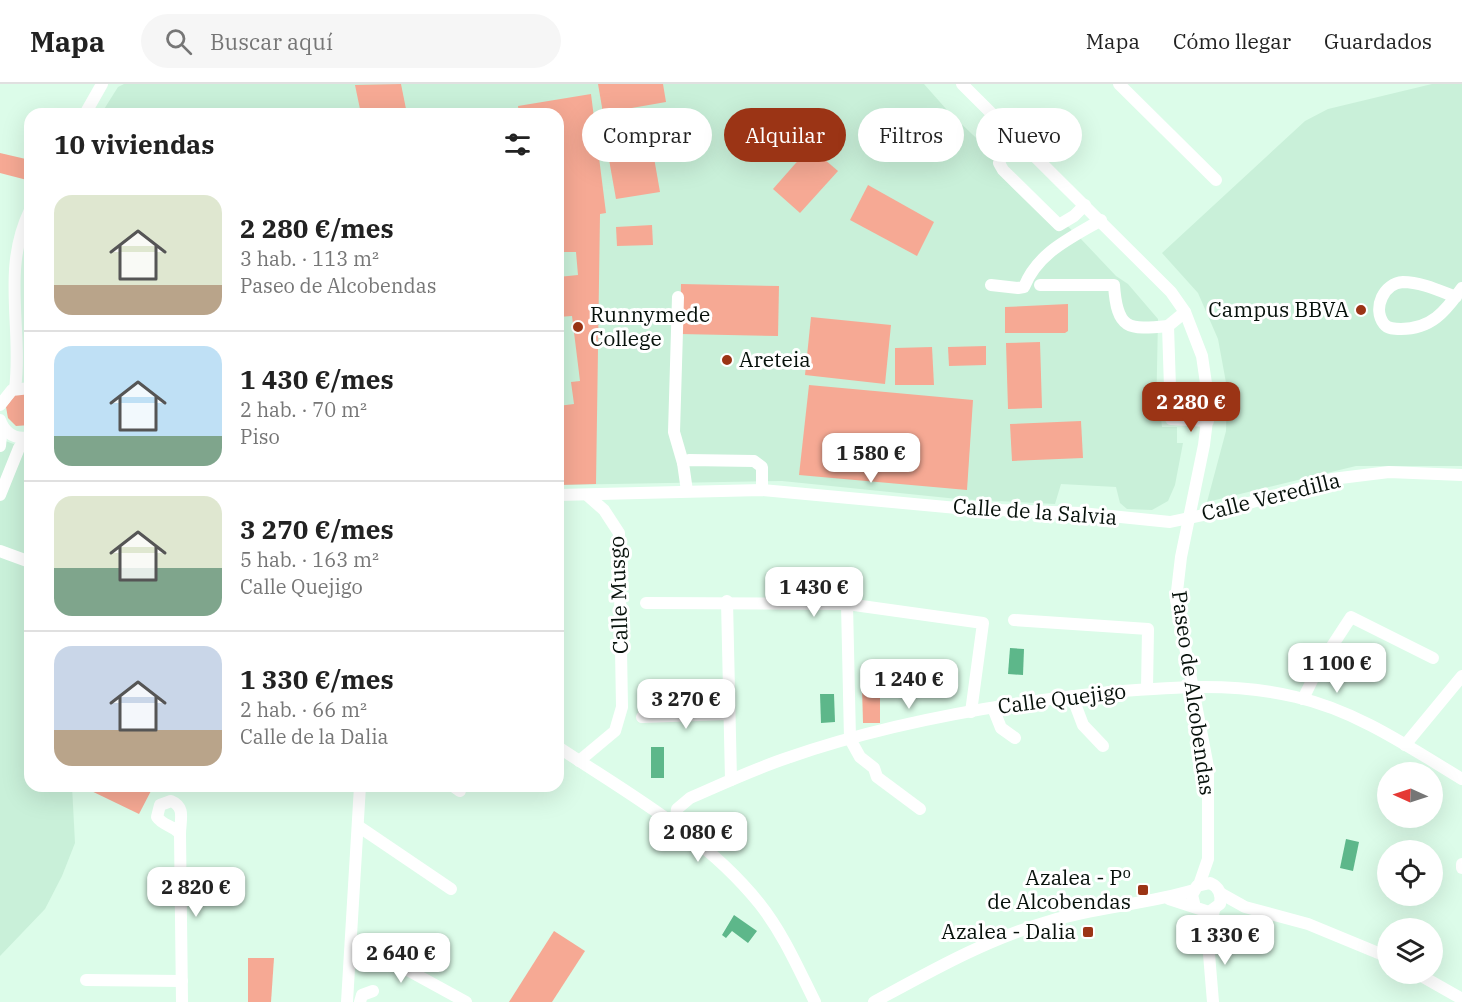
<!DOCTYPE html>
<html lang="es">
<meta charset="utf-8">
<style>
:root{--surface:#fff;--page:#f6f6f6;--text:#222;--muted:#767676;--line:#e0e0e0;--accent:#9b3415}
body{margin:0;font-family:"IBM Plex Serif",serif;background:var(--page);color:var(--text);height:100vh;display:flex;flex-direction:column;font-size:22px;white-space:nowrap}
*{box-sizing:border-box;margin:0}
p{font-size:20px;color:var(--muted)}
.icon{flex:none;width:33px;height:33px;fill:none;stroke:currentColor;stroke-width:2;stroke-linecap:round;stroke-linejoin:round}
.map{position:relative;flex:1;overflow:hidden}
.sheet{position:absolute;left:24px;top:24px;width:540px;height:684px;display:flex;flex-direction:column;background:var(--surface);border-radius:18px;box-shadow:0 6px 24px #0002}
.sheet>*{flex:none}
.top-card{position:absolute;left:582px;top:24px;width:570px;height:54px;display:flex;gap:12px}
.needle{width:39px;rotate:273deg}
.buttons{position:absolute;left:1377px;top:678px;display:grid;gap:12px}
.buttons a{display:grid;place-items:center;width:66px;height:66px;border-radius:50%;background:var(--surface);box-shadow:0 6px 24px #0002;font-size:30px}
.price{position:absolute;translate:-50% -51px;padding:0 14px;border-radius:12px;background:#fff;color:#222;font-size:20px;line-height:39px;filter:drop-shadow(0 2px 3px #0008)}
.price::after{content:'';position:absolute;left:50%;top:36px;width:18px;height:14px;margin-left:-9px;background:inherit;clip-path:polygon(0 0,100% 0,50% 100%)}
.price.active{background:var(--accent);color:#fff}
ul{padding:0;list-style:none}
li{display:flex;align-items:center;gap:18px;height:150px;padding:0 30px}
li+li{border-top:2px solid var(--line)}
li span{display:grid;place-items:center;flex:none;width:168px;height:120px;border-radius:18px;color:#555}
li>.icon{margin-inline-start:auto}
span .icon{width:72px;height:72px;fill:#fffc;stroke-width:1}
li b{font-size:26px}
h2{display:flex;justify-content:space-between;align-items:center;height:72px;padding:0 30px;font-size:26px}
.tag{padding:0 21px;border-radius:27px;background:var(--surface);box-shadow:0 6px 24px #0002;font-size:21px;line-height:54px}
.tag.active{background:var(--accent);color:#fff}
header{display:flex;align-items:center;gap:36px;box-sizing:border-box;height:84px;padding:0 30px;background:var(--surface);border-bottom:2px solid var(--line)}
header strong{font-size:28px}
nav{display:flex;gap:33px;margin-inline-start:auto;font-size:21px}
.search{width:420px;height:54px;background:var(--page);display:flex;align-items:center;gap:15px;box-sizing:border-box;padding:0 21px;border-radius:33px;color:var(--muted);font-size:22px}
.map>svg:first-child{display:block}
.built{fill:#c9f0d9}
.green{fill:#f6a994}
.water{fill:#5db78a}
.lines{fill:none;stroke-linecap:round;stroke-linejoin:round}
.minor{stroke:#fff;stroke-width:12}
.poi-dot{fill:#9b3415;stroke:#fff;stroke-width:2}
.labels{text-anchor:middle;stroke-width:6;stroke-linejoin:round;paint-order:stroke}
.poi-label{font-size:21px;fill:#07110b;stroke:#fff;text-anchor:end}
.street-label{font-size:21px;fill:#07110b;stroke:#fff}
</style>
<header>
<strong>Mapa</strong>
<div class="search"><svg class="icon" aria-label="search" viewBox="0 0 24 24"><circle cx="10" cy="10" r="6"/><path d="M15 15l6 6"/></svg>Buscar aquí</div>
<nav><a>Mapa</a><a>Cómo llegar</a><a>Guardados</a></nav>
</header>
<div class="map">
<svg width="1462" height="918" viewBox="0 0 1462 918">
<rect width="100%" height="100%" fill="#dcfce9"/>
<g class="built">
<path d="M124 0H924L947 26 1081 155 1116 192 1128 200 1158 235 1156 334H1161L1162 343H1177V359H1183L1175 401 1168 417 1152 426 1127 425 1120 419 1116 403 1061 400 1055 420 958 415 782 397 558 401V30H101L118 3Z"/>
<path d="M1432 0H1462V382H1356L1207 418 1226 347 1227 304 1218 255 1198 209 1162 169 1305 37 1328 25Z"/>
<path d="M30 155V268L26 249 24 201Z"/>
<path d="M0 355 30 366V702H72L75 759 62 792 45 825 0 872Z"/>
</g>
<g class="green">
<path d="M401 0 407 30H361L355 1Z"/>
<path d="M598 0H663L666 18 603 29Z"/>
<path d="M591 10 606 129 600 130 596 400 558 401V322L574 320 571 298 580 297 572 232 558 233V193L578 191 576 168H558V30H519L518 22Z"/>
<path d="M646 28 660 108 616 115 602 36Z"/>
<path d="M810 63 838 87 800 129 773 105Z"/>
<path d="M0 69 30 76 27 96 0 89Z"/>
<path d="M868 101 934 138 917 172 850 136Z"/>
<path d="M652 141 653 161 617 162 616 143Z"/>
<path d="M681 200 779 202 778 252 680 250Z"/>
<path d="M1068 220V247L1065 249H1005V223Z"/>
<path d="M811 233 891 241 885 300 805 291Z"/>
<path d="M1040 258 1042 324 1008 325 1006 259Z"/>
<path d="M986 262V281L949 282 948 263Z"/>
<path d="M932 263 934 301H895V264Z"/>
<path d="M809 301 973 316 967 406 799 391Z"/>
<path d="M27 309 30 310V341L16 342 8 334 6 323 16 310Z"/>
<path d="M1081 337 1083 374 1012 377 1010 340Z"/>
<path d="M862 602H880V639H863Z"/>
<path d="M81 702H152L153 703 139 730Z"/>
<path d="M554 847 585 867 552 918H509Z"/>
<path d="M248 874H274L271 918H248Z"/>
</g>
<g class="water">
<path d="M1010 564 1024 565 1023 591 1008 590Z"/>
<path d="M820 610H834L835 638 821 639Z"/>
<rect x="651" y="663" width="13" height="31"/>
<path d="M1346 755 1359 758 1353 787 1340 784Z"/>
<path d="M734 831 757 847 748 859 732 847 726 854 722 851Z"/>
</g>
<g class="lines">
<g class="minor">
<path d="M962 0 1171 208 1185 228 1202 272 1209 320 1204 361 1181 473 1176 516 1208 683V775L1199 801"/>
<path d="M1119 0 1216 96"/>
<path d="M85 30 102 0"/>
<path d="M1012 49 999 79 1003 86 1059 141 1074 132 1085 121"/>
<path d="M991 201 1018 204 1024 203C1038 168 1071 154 1101 136"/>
<path d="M1040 201H1114C1117 246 1128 246 1168 242"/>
<path d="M678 213 674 348 683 379"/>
<path d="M1456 213C1440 207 1421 198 1403 198 1384 199 1372 224 1384 240 1388 245 1394 245 1401 245 1431 245 1445 228 1462 204"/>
<path d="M1185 228 1168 242 1171 335 1208 337"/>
<path d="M15 305C23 244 1 186 30 126"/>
<path d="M0 321 12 306 30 304"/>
<path d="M0 336C5 350 16 356 30 353"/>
<path d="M0 362 2 342"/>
<path d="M687 407 683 379 689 376 754 377 762 383V406"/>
<path d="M0 411 19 364 27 354"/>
<path d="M558 411 762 406 968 425 1081 429 1170 438 1218 428 1332 395 1389 388 1462 391"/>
<path d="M0 467 30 478"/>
<path d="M727 517 731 696"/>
<path d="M646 519 847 520 983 539 971 628"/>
<path d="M847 520 850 655 860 673 874 684 877 693 920 725"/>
<path d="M1014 536 1148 545 1147 605"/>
<path d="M1072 612 1083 641 1103 662"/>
<path d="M1303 615 1319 582 1351 533 1433 574"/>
<path d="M993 624 1001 644 1015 654"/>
<path d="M642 633 728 630"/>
<path d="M1405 661 1462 592"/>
<path d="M558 663C629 710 705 752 759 819 783 849 798 884 815 918"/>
<path d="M579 677 615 647 622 623 619 449 604 426 587 411"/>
<path d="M453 702 460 707"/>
<path d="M171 717C186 723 180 736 180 750 173 741 163 742 157 733L160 721Z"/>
<path d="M675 740 677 725 690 714C722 700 754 685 787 674 890 638 1002 619 1111 608 1173 603 1235 598 1296 613 1357 627 1409 663 1462 695"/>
<path d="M358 742 451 805"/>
<path d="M180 750 182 918"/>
<path d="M1462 780V784"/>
<path d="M1220 809 1245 823 1308 840 1388 873"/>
<path d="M1169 815 1209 828 1220 820C1222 810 1219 803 1210 799L1197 802 1192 811 1195 823"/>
<path d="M351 855 466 918"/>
<path d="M1418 890 1462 915"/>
<path d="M86 896 182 897"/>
<path d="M347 918 360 702"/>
<path d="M360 918 362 911 373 907"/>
<path d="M874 918C931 887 987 855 1050 837 1097 823 1147 820 1194 806"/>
<path d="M1213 918 1208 858 1214 826"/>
</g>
</g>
<g class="poi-dot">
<circle cx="1361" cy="226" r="6"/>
<circle cx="578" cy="243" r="6"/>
<circle cx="727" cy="276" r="6"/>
<rect x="1137" y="800" width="12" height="12" rx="3"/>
<rect x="1082" y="842" width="12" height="12" rx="3"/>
</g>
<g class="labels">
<g class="poi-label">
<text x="1349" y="233">Campus BBVA</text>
<text x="590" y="238" text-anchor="start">Runnymede<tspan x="590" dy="24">College</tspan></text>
<text x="739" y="283" text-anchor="start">Areteia</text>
<text x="1131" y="801">Azalea - Pº<tspan x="1131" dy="24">de Alcobendas</tspan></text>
<text x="1076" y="855">Azalea - Dalia</text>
</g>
<g class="street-label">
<text transform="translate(1271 413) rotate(-14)" y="7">Calle Veredilla</text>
<text transform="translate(1035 428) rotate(4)" y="7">Calle de la Salvia</text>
<text transform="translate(619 511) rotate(-92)" y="7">Calle Musgo</text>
<text transform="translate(1193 609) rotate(82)" y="7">Paseo de Alcobendas</text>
<text transform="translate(1062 615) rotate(-7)" y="7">Calle Quejigo</text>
</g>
</g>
</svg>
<div class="buttons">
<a><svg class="needle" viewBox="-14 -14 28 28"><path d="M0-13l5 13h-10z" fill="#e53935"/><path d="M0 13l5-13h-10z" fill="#767676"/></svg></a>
<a><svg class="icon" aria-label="locate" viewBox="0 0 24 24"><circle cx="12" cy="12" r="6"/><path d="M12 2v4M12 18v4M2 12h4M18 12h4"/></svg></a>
<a><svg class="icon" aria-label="layers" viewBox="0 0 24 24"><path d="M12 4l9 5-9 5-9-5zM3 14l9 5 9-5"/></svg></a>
</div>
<b class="price active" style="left:1191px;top:349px">2 280 €</b>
<b class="price" style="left:871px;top:400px">1 580 €</b>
<b class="price" style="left:814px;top:534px">1 430 €</b>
<b class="price" style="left:1337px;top:610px">1 100 €</b>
<b class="price" style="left:909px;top:626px">1 240 €</b>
<b class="price" style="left:686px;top:646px">3 270 €</b>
<b class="price" style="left:698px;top:779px">2 080 €</b>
<b class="price" style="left:196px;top:834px">2 820 €</b>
<b class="price" style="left:1225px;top:882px">1 330 €</b>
<b class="price" style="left:401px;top:900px">2 640 €</b>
<div class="top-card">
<a class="tag">Comprar</a>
<a class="tag active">Alquilar</a>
<a class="tag">Filtros</a>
<a class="tag">Nuevo</a>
</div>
<section class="sheet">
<h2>10 viviendas<svg class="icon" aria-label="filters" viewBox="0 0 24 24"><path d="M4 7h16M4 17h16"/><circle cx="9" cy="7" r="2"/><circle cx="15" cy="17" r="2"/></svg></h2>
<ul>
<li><span style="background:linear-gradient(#dfe7d0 75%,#b9a48a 0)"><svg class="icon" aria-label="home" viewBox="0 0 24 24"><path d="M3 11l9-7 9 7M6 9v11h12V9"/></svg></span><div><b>2 280 €/mes</b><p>3 hab. · 113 m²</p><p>Paseo de Alcobendas</p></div></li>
<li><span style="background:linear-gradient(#bfe0f5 75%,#7fa58c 0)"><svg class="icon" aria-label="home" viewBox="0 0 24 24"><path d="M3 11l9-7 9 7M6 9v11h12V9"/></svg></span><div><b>1 430 €/mes</b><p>2 hab. · 70 m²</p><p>Piso</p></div></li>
<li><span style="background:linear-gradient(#dfe7d0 60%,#7fa58c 0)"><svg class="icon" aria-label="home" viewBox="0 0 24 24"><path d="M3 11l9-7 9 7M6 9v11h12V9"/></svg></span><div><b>3 270 €/mes</b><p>5 hab. · 163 m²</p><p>Calle Quejigo</p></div></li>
<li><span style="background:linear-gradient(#c9d6e8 70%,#b9a48a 0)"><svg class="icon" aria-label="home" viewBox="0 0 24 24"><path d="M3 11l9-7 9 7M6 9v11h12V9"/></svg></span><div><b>1 330 €/mes</b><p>2 hab. · 66 m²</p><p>Calle de la Dalia</p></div></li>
</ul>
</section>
</div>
